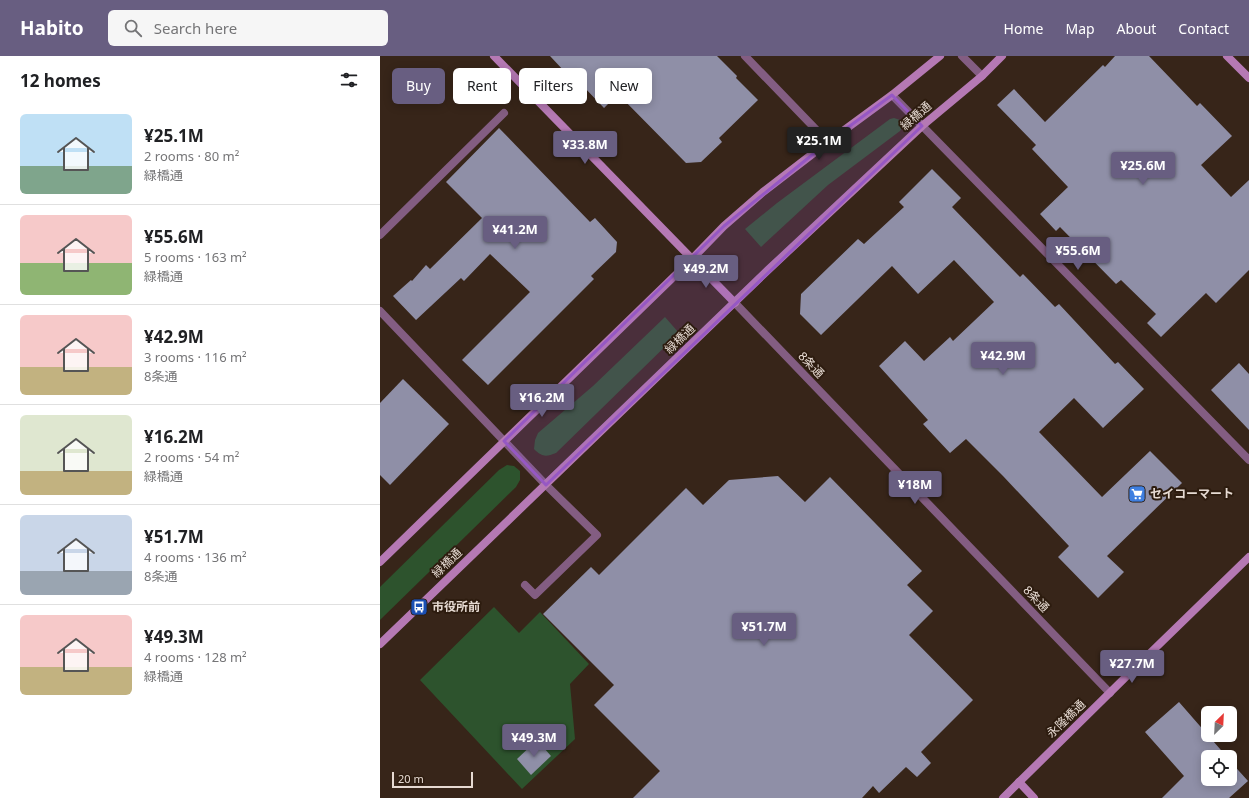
<!DOCTYPE html>
<meta charset="utf-8">
<style>
:root{--surface:#fff;--page:#f6f6f6;--text:#202124;--muted:#757577;--line:#e0e0e0;--accent:#685e81}
body{margin:0;font-family:"Noto Sans","Noto Sans JP",sans-serif;background:var(--page);color:var(--text);height:100vh;display:flex;flex-direction:column;font-size:15px;white-space:nowrap}
*{box-sizing:border-box;margin:0}
p{font-size:13px;color:var(--muted)}
.icon{flex:none;width:22px;height:22px;fill:none;stroke:currentColor;stroke-width:2;stroke-linecap:round;stroke-linejoin:round}
.map{position:relative;flex:1;overflow:hidden}
.side{display:flex;flex-direction:column;background:var(--surface);width:380px}
.side>*{flex:none}
.guide{position:absolute;left:12px;top:12px;width:380px;height:36px;display:flex;gap:8px}
.needle{width:26px;rotate:24deg}
.controls{position:absolute;left:821px;top:650px;display:grid;gap:8px}
.controls a{display:grid;place-items:center;width:36px;height:36px;border-radius:6px;background:var(--surface);box-shadow:0 2px 10px #0003;font-size:20px}
.scale{position:absolute;left:12px;bottom:10px;width:81px;box-sizing:border-box;padding-left:4px;border:2px solid #e6dad2;border-top:0;font-size:11px;line-height:14px;white-space:nowrap;color:#e6dad2;-webkit-text-stroke:3px #2d1c0f;paint-order:stroke}
.price{position:absolute;translate:-50% -34px;padding:0 9px;border-radius:4px;background:var(--accent);color:#fff;font-size:13px;line-height:26px;filter:drop-shadow(0 1px 2px #0008)}
.price::after{content:'';position:absolute;left:50%;top:24px;width:12px;height:9px;margin-left:-6px;background:inherit;clip-path:polygon(0 0,100% 0,50% 100%)}
.price.selected{background:#222;color:#fff}
ul{padding:0;list-style:none}
li{display:flex;align-items:center;gap:12px;height:100px;padding:0 20px}
li+li{border-top:1px solid var(--line)}
li span{display:grid;place-items:center;flex:none;width:112px;height:80px;border-radius:6px;color:#555}
li>.icon{margin-inline-start:auto}
span .icon{width:48px;height:48px;fill:#fffc;stroke-width:1}
li b{font-size:17px}
h2{display:flex;justify-content:space-between;align-items:center;height:48px;padding:0 20px;font-size:17px}
.pill{padding:0 14px;border-radius:6px;background:var(--surface);box-shadow:0 2px 10px #0003;font-size:14px;line-height:36px}
.pill.selected{background:var(--accent);color:#fff}
header{display:flex;align-items:center;gap:24px;box-sizing:border-box;height:56px;padding:0 20px;background:var(--accent);color:#fff}
header strong{font-size:19px}
nav{display:flex;gap:22px;margin-inline-start:auto;font-size:14px}
.search{width:280px;height:36px;background:var(--page);display:flex;align-items:center;gap:10px;box-sizing:border-box;padding:0 14px;border-radius:6px;color:var(--muted);font-size:15px}
main{display:flex;flex:1;min-height:0}
.map>svg:first-child{display:block}
.green{fill:#2d532d}
.building{fill:#8f8fa7}
.lines{fill:none;stroke-linecap:round;stroke-linejoin:round}
.lane{stroke:#835d82;stroke-width:8}
.street{stroke:#835d82;stroke-width:8}
.secondary{stroke:#b579b4;stroke-width:8}
.marked{fill:#9658c4;fill-opacity:0.2;stroke:#9658c4;stroke-width:3;stroke-linejoin:round}
.labels{text-anchor:middle;stroke-width:4;stroke-linejoin:round;paint-order:stroke}
.street-label{font-size:12px;fill:#e6dad2;stroke:#2d1c0f}
.poi-label{font-size:12px;font-weight:bold;fill:#e6dad2;stroke:#2d1c0f;text-anchor:start}
</style>
<header>
<strong>Habito</strong>
<div class="search"><svg class="icon" aria-label="search" viewBox="0 0 24 24"><circle cx="10" cy="10" r="6"/><path d="M15 15l6 6"/></svg>Search here</div>
<nav><a>Home</a><a>Map</a><a>About</a><a>Contact</a></nav>
</header>
<main>
<section class="side">
<h2>12 homes<svg class="icon" aria-label="filters" viewBox="0 0 24 24"><path d="M4 7h16M4 17h16"/><circle cx="9" cy="7" r="2"/><circle cx="15" cy="17" r="2"/></svg></h2>
<ul>
<li><span style="background:linear-gradient(#bfe0f5 65%,#7fa58c 0)"><svg class="icon" aria-label="home" viewBox="0 0 24 24"><path d="M3 11l9-7 9 7M6 9v11h12V9"/></svg></span><div><b>¥25.1M</b><p>2 rooms · 80 m²</p><p>緑橋通</p></div></li>
<li><span style="background:linear-gradient(#f6c9c9 60%,#8fb573 0)"><svg class="icon" aria-label="home" viewBox="0 0 24 24"><path d="M3 11l9-7 9 7M6 9v11h12V9"/></svg></span><div><b>¥55.6M</b><p>5 rooms · 163 m²</p><p>緑橋通</p></div></li>
<li><span style="background:linear-gradient(#f6c9c9 65%,#c2b280 0)"><svg class="icon" aria-label="home" viewBox="0 0 24 24"><path d="M3 11l9-7 9 7M6 9v11h12V9"/></svg></span><div><b>¥42.9M</b><p>3 rooms · 116 m²</p><p>8条通</p></div></li>
<li><span style="background:linear-gradient(#dfe7d0 70%,#c2b280 0)"><svg class="icon" aria-label="home" viewBox="0 0 24 24"><path d="M3 11l9-7 9 7M6 9v11h12V9"/></svg></span><div><b>¥16.2M</b><p>2 rooms · 54 m²</p><p>緑橋通</p></div></li>
<li><span style="background:linear-gradient(#c9d6e8 70%,#9aa5b1 0)"><svg class="icon" aria-label="home" viewBox="0 0 24 24"><path d="M3 11l9-7 9 7M6 9v11h12V9"/></svg></span><div><b>¥51.7M</b><p>4 rooms · 136 m²</p><p>8条通</p></div></li>
<li><span style="background:linear-gradient(#f6c9c9 65%,#c2b280 0)"><svg class="icon" aria-label="home" viewBox="0 0 24 24"><path d="M3 11l9-7 9 7M6 9v11h12V9"/></svg></span><div><b>¥49.3M</b><p>4 rooms · 128 m²</p><p>緑橋通</p></div></li>
</ul>
</section>
<div class="map">
<svg width="869" height="742" viewBox="0 0 869 742">
<rect width="100%" height="100%" fill="#372519"/>
<g class="green">
<path d="M514 62 520 64 523 69 520 75 448 129 381 191 365 173 397 147 510 63Z"/>
<path d="M285 261 299 277 176 397C166 401 162 401 154 393L155 384 158 377 213 330Z"/>
<path d="M127 409 134 410 140 415V424L136 431 0 564V531L119 414Z"/>
<path d="M114 551 139 577 160 556 209 608 190 628 195 683 142 733 40 624Z"/>
</g>
<g class="building">
<path d="M170 0H337L357 20 356 22 378 44 339 82 342 86 321 106 306 107 238 38 224 52 203 30 200 32Z"/>
<path d="M735 0H769L817 50 820 47 852 80 821 109 851 141 869 124V214L836 247 826 237 781 281 767 267 776 258 741 224 736 228 680 171 676 175 660 158 688 131 652 93 656 89 617 49 634 33 665 66 723 9 725 11Z"/>
<path d="M119 72 210 166 215 162 237 186 236 196 211 220 214 223 108 329 82 304 150 236 110 198 84 225 81 222 36 264 13 240 31 224 32 225 46 209 50 213 102 162 66 126Z"/>
<path d="M552 113 581 142 572 151 640 221 643 218 675 251 679 248 735 308 738 306 764 333 723 372 694 342 659 376 722 441 770 395 802 427 727 500 744 516 718 542 678 501 689 490 623 420 586 383 570 397 543 368 548 364 499 310 525 285 544 305 570 281 573 285 614 246 574 204 538 238 512 210 441 279 420 258 421 238 478 183 484 188 524 151 519 146Z"/>
<path d="M859 307 869 318V374L831 334Z"/>
<path d="M23 323 69 368 10 429 0 419V347Z"/>
<path d="M398 420 425 446 450 421 542 515 527 529 553 555 529 579 593 644 541 696 551 707 537 721 526 711 499 737 493 730 482 742H253L280 715 214 649 234 629 163 558 211 511 219 519 306 432 323 449 349 424Z"/>
<path d="M799 646 847 701H828V723H850V705L868 725 849 742H782L804 720 765 676Z"/>
<path d="M157 684 171 700 151 719 137 703Z"/>
</g>
<g class="lines">
<g class="lane">
<path d="M0 179 124 57"/>
<path d="M145 529 155 539 217 479 166 429"/>
</g>
<g class="street">
<path d="M365 0 448 86"/>
<path d="M582 0 602 20"/>
<path d="M512 39 869 404"/>
<path d="M355 247 730 637"/>
<path d="M0 255 166 429"/>
</g>
<g class="secondary">
<path d="M114 0 355 247"/>
<path d="M847 0 869 22"/>
<path d="M0 506 311 204 344 170 383 136 448 86 512 39 560 0"/>
<path d="M0 588 388 214 542 70 602 20 622 0"/>
<path d="M639 726 654 742"/>
<path d="M623 742 762 605 869 501"/>
</g>
</g>
<path class="marked" d="M512 39 542 70 166 429 124 385 344 170 448 86Z"/>
<defs>
<g id="supermarket-square" transform="scale(0.9)"><rect x="-9" y="-9" width="18" height="18" rx="4" fill="#3f7fe0" stroke="#2d1c0f"/><path d="M-6-5.5h2.5l.6 2H6L4.5 2H-2.5L-4.4-4H-6ZM-1.5 3.2a1.3 1.3 0 1 0 .1 0ZM3 3.2a1.3 1.3 0 1 0 .1 0Z" fill="#fff"/></g>
<g id="bus-square" transform="scale(0.9)"><rect x="-9" y="-9" width="18" height="18" rx="4" fill="#1a4fb4" stroke="#2d1c0f"/><path d="M-5-6H5V4H4V6H2V4H-2V6H-4V4H-5ZM-3.5-4V0h7V-4ZM-3.5 1.2v1.5H-2V1.2ZM2 1.2v1.5H3.5V1.2Z" fill="#fff"/></g>
</defs>
<g fill-rule="evenodd">
<use href="#supermarket-square" x="757" y="438"/>
<use href="#bus-square" x="39" y="551"/>
</g>
<g class="labels">
<g class="street-label">
<text transform="translate(536 60) rotate(-41)" y="4">緑橋通</text>
<text transform="translate(300 283) rotate(-44)" y="4">緑橋通</text>
<text transform="translate(431 309) rotate(46)" y="4">8条通</text>
<text transform="translate(67 507) rotate(-44)" y="4">緑橋通</text>
<text transform="translate(656 543) rotate(46)" y="4">8条通</text>
<text transform="translate(686 663) rotate(-44)" y="4">永隆橋通</text>
</g>
<g class="poi-label">
<text x="770" y="442">セイコーマート</text>
<text x="52" y="555">市役所前</text>
</g>
</g>
</svg>
<div class="controls">
<a><svg class="needle" viewBox="-14 -14 28 28"><path d="M0-13l5 13h-10z" fill="#e53935"/><path d="M0 13l5-13h-10z" fill="#757577"/></svg></a>
<a><svg class="icon" aria-label="locate" viewBox="0 0 24 24"><circle cx="12" cy="12" r="6"/><path d="M12 2v4M12 18v4M2 12h4M18 12h4"/></svg></a>
</div>
<div class="scale">20 m</div>
<b class="price selected" style="left:439px;top:105px">¥25.1M</b>
<b class="price" style="left:205px;top:109px">¥33.8M</b>
<b class="price" style="left:763px;top:130px">¥25.6M</b>
<b class="price" style="left:135px;top:194px">¥41.2M</b>
<b class="price" style="left:698px;top:215px">¥55.6M</b>
<b class="price" style="left:326px;top:233px">¥49.2M</b>
<b class="price" style="left:623px;top:320px">¥42.9M</b>
<b class="price" style="left:162px;top:362px">¥16.2M</b>
<b class="price" style="left:535px;top:449px">¥18M</b>
<b class="price" style="left:384px;top:591px">¥51.7M</b>
<b class="price" style="left:752px;top:628px">¥27.7M</b>
<b class="price" style="left:154px;top:702px">¥49.3M</b>
<div class="guide">
<a class="pill selected">Buy</a>
<a class="pill">Rent</a>
<a class="pill">Filters</a>
<a class="pill">New</a>
</div>
</div>
</main>
